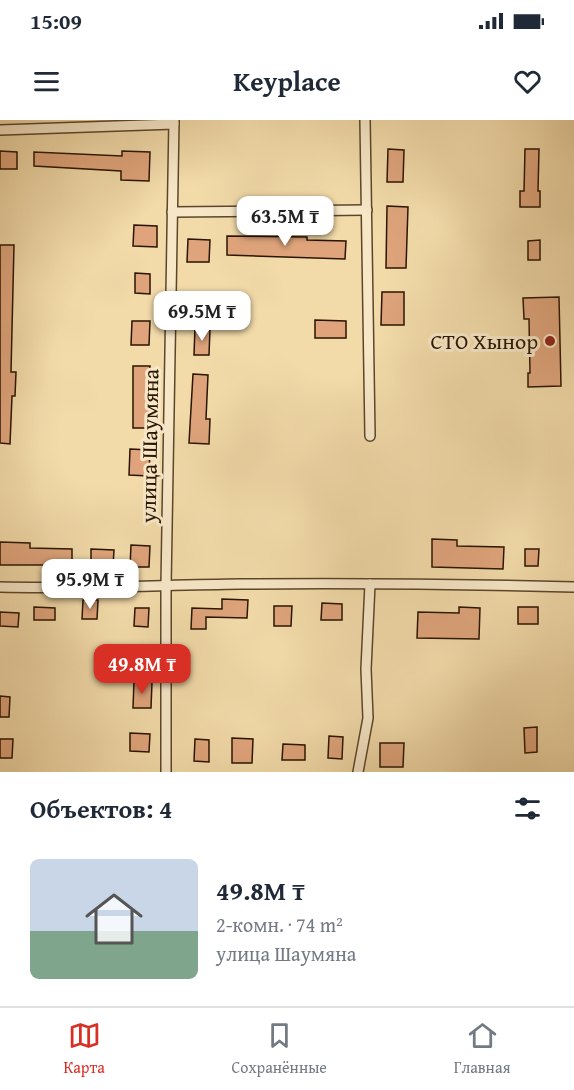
<!DOCTYPE html>
<html lang="ru">
<meta charset="utf-8">
<style>
:root{--surface:#fff;--page:#f2f2f3;--text:#1f2937;--muted:#747a83;--line:#e0e1e3;--accent:#d93025}
body{margin:0;font-family:"Gentium Book Plus",serif;background:var(--page);color:var(--text);height:100vh;display:flex;flex-direction:column;font-size:22px;white-space:nowrap}
*{box-sizing:border-box;margin:0}
p{font-size:20px;color:var(--muted)}
.icon{flex:none;width:33px;height:33px;fill:none;stroke:currentColor;stroke-width:2;stroke-linecap:round;stroke-linejoin:round}
.map{position:relative;height:652px;overflow:hidden}
.drawer{display:flex;flex-direction:column;background:var(--surface);flex:1}
.drawer>*{flex:none}
.price{position:absolute;translate:-50% -51px;padding:0 14px;border-radius:12px;background:#fff;color:#222;font-size:20px;line-height:39px;filter:drop-shadow(0 2px 3px #0008)}
.price::after{content:'';position:absolute;left:50%;top:36px;width:18px;height:14px;margin-left:-9px;background:inherit;clip-path:polygon(0 0,100% 0,50% 100%)}
.price.on{background:var(--accent);color:#fff}
ul{padding:0;list-style:none}
li{display:flex;align-items:center;gap:18px;height:150px;padding:0 30px}
li span{display:grid;place-items:center;flex:none;width:168px;height:120px;border-radius:9px;color:#555}
li>.icon{margin-inline-start:auto}
span .icon{width:72px;height:72px;fill:#fffc;stroke-width:1}
li b{font-size:26px}
h2{display:flex;justify-content:space-between;align-items:center;height:72px;padding:0 30px;font-size:26px}
.status{display:flex;justify-content:space-between;align-items:center;height:42px;padding:0 30px;background:var(--surface);direction:ltr}
.status svg{height:16px;fill:currentColor}
header{display:flex;justify-content:space-between;align-items:center;height:78px;padding:0 30px;background:var(--surface);font-size:27px;font-weight:700}
.dock{display:flex;justify-content:space-around;align-items:center;height:84px;border-top:2px solid var(--line);background:var(--surface);font-size:16px;color:var(--muted)}
.dock a{display:grid;justify-items:center;gap:3px}
.dock .on{color:var(--accent)}
.map>svg:first-child{display:block}
.building{fill:#dfa47b;stroke:#291501;stroke-width:1.5}
.lines{fill:none;stroke-linecap:round;stroke-linejoin:round}
.minor-casing{stroke:#5b462b;stroke-width:12}
.minor{stroke:#f7e7c7;stroke-width:9}
.poi-dot{fill:#8f2418;stroke:#f7e7c7;stroke-width:2}
.labels{text-anchor:middle;stroke-width:6;stroke-linejoin:round;paint-order:stroke}
.poi-label{font-size:22px;fill:#291501;stroke:#f7e7c7;text-anchor:end}
.street-label{font-size:22px;fill:#291501;stroke:#f7e7c7}
</style>
<div class="status"><b>15:09</b><svg viewBox="0 0 49 12"><path d="M0 12V9h3v3zM5 12V6h3v6zM10 12V3h3v9zM15 12V0h3v12zM26 1h20v11H26zM47 4h2v5h-2z"/></svg></div>
<header><svg class="icon" aria-label="menu" viewBox="0 0 24 24"><path d="M4 6h16M4 12h16M4 18h16"/></svg>Keyplace<svg class="icon" aria-label="heart" viewBox="0 0 24 24"><path d="M12 20l-8-8c-3-5 5-10 8-4 3-6 11-1 8 4z"/></svg></header>
<div class="map">
<svg width="574" height="652" viewBox="0 0 574 652">
<rect width="100%" height="100%" fill="#f2daa9"/>
<filter id="stains"><feTurbulence type="fractalNoise" baseFrequency=".00333" numOctaves="4"/><feColorMatrix values="0 0 0 0 .2 0 0 0 0 .09 0 0 0 0 .02 0 0 0 .5 -.17"/></filter>
<radialGradient id="worn" r=".72"><stop offset=".6" stop-color="#630" stop-opacity="0"/><stop offset="1" stop-color="#630" stop-opacity=".3"/></radialGradient>
<g class="building">
<path d="M388 29 404 30 403 62H387Z"/>
<path d="M525 29H539L538 71H540V87H520V71H524Z"/>
<path d="M0 31 17 32V49H0Z"/>
<path d="M122 31 150 32 149 61 121 60V51L34 46V32L122 36Z"/>
<path d="M387 86 408 87 406 148H386Z"/>
<path d="M134 105 157 106V127L133 126Z"/>
<path d="M227 116 307 117V120L346 121 345 139 227 135Z"/>
<path d="M188 119 210 120 209 142H187Z"/>
<path d="M540 120V140H528V121Z"/>
<path d="M0 125H14L11 252H16L15 276H12L10 324 0 323Z"/>
<path d="M135 153 150 154V174L135 173Z"/>
<path d="M382 172H404V205H381Z"/>
<path d="M559 177 561 266 528 267V253H530L529 199H524L523 178Z"/>
<path d="M315 200 346 201V218H315Z"/>
<path d="M132 201H150L149 225H131Z"/>
<path d="M195 208H210L209 235H194Z"/>
<path d="M133 246H150L148 308H133Z"/>
<path d="M193 254 208 255 206 299H210L209 324 189 323Z"/>
<path d="M130 329 150 330 149 356 129 355Z"/>
<path d="M432 419 457 420V426L504 427 503 449 432 447Z"/>
<path d="M0 422 30 423V428L72 429V445H0Z"/>
<path d="M131 425 150 426 149 447H130Z"/>
<path d="M91 429 114 430 113 446 91 445Z"/>
<path d="M525 429H539L538 446H525Z"/>
<path d="M222 479 248 480 247 498 206 497V509H191L192 488 222 489Z"/>
<path d="M83 480H98L97 499H82Z"/>
<path d="M322 483 342 484V500H321Z"/>
<path d="M274 486H292L291 506H274Z"/>
<path d="M34 487 55 488V500H34Z"/>
<path d="M459 487 480 488 479 519 417 518 418 492 459 493Z"/>
<rect x="518" y="487" width="20" height="17"/>
<path d="M135 488H149L148 507 134 506Z"/>
<path d="M0 492 19 493 18 507 0 506Z"/>
<path d="M134 561 152 562 151 588H133Z"/>
<path d="M0 576 10 577 9 597H0Z"/>
<path d="M537 607V632L525 633 524 608Z"/>
<path d="M130 613 150 614 149 632 130 631Z"/>
<path d="M329 616 343 617 342 639 328 638Z"/>
<path d="M232 618 253 619 252 643H232Z"/>
<path d="M0 619H13L12 638H0Z"/>
<path d="M195 619 209 620V642L194 641Z"/>
<path d="M380 623H404L403 647H380Z"/>
<path d="M283 624 305 625V640H282Z"/>
</g>
<g class="lines">
<g class="minor-casing">
<g id="minor">
<path d="M365 0 370 316"/>
<path d="M0 10 174 4"/>
<path d="M172 92 367 90"/>
<path d="M0 467C81 469 161 465 241 464 352 463 463 464 574 467"/>
<path d="M166 652V466L174 0"/>
<path d="M358 652 368 598 366 549 370 464"/>
</g>
</g>
<use href="#minor" class="minor"/>
</g>
<circle class="poi-dot" cx="550" cy="221" r="6"/>
<g class="labels">
<g class="poi-label">
<text x="538" y="229">СТО Хынор</text>
</g>
<g class="street-label">
<text transform="translate(149 326) rotate(-89)" y="8">улица Шаумяна</text>
</g>
</g>
<rect width="100%" height="100%" filter="url(#stains)"/>
<rect width="100%" height="100%" fill="url(#worn)"/>
</svg>
<b class="price" style="left:285px;top:127px">63.5M ₸</b>
<b class="price" style="left:202px;top:222px">69.5M ₸</b>
<b class="price" style="left:90px;top:490px">95.9M ₸</b>
<b class="price on" style="left:142px;top:575px">49.8M ₸</b>
</div>
<section class="drawer">
<h2>Объектов: 4<svg class="icon" aria-label="filters" viewBox="0 0 24 24"><path d="M4 7h16M4 17h16"/><circle cx="9" cy="7" r="2"/><circle cx="15" cy="17" r="2"/></svg></h2>
<ul>
<li><span style="background:linear-gradient(#c9d6e8 60%,#7fa58c 0)"><svg class="icon" aria-label="home" viewBox="0 0 24 24"><path d="M3 11l9-7 9 7M6 9v11h12V9"/></svg></span><div><b>49.8M ₸</b><p>2-комн. · 74 m²</p><p>улица Шаумяна</p></div></li>
</ul>
</section>
<nav class="dock">
<a class="on"><svg class="icon" aria-label="map" viewBox="0 0 24 24"><path d="M3 6l6-2 6 2 6-2v14l-6 2-6-2-6 2zM9 4v14M15 6v14"/></svg>Карта</a>
<a><svg class="icon" aria-label="saved" viewBox="0 0 24 24"><path d="M7 4h10v16l-5-4-5 4z"/></svg>Сохранённые</a>
<a><svg class="icon" aria-label="home" viewBox="0 0 24 24"><path d="M3 11l9-7 9 7M6 9v11h12V9"/></svg>Главная</a>
</nav>
